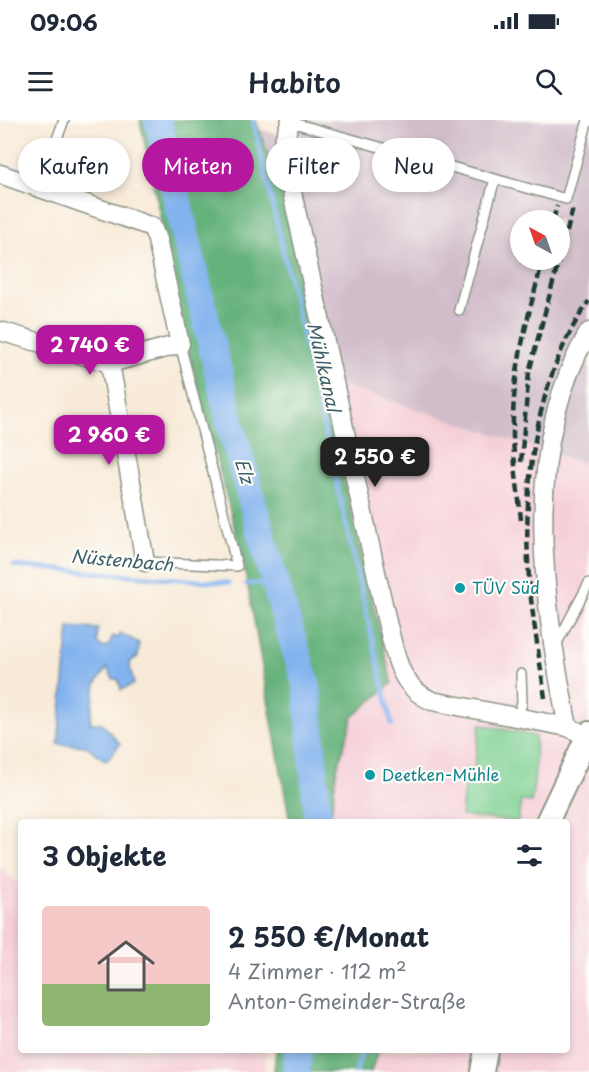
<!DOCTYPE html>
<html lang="de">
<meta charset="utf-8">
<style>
:root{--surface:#fff;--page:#f2f2f3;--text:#1f2937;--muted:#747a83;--line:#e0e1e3;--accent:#b5179e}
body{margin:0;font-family:"Playpen Sans",sans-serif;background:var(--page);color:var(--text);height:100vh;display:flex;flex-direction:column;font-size:22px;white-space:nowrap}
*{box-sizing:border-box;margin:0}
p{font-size:20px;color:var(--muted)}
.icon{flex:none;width:33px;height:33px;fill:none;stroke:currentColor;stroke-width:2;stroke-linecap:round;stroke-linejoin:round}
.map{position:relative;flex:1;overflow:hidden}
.side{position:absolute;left:18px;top:699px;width:552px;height:234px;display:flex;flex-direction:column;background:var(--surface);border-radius:6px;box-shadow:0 3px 9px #0003}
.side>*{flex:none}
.top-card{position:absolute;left:18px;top:18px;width:554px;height:54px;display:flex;gap:12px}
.needle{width:39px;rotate:320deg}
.controls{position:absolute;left:510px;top:90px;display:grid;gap:12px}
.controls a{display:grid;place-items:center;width:60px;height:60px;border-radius:50%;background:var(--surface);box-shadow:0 3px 9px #0003;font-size:30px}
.price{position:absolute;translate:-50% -51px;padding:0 14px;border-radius:12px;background:var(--accent);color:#fff;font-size:20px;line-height:39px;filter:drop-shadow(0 2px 3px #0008)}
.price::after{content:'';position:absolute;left:50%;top:36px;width:18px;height:14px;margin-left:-9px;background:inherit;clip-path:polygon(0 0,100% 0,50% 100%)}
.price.current{background:#222;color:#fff}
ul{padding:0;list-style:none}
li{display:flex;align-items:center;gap:18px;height:150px;padding:0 24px}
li+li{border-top:2px solid var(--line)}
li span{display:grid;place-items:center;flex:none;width:168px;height:120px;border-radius:6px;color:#555}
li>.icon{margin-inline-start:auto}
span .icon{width:72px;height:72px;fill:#fffc;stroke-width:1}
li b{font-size:26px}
h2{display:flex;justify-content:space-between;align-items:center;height:72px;padding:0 24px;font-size:26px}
.pill{padding:0 21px;border-radius:27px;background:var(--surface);box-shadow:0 3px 9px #0003;font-size:21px;line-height:54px}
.pill.current{background:var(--accent);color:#fff}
.status{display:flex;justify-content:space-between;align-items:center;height:42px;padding:0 30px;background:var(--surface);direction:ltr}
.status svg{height:16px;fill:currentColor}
header{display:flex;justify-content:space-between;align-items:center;height:78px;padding:0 24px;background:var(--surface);font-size:27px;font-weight:600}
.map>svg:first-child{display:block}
.built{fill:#f6cfd8}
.industrial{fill:#d1bdca;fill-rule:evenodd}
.green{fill:#7dd092;stroke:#4e8663;stroke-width:1.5}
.forest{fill:#66b27c;stroke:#427858;stroke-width:1.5}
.water{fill:#83b3ee;stroke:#517891;stroke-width:1.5}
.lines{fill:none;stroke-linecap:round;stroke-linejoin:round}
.stream{stroke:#83b3ee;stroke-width:4.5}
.river{stroke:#83b3ee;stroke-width:28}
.service-casing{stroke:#8c9486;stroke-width:12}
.minor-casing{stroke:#8c9486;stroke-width:21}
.tertiary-casing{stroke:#8c9486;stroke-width:26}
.service{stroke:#fff;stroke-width:9}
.minor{stroke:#fff;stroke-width:18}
.tertiary{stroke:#fff;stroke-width:22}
.rail{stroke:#1f3d34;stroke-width:4.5;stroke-dasharray:9 4.5;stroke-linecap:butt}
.culture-dot{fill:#0f9aa8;stroke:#fdfcf7;stroke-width:2}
.labels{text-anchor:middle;stroke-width:4.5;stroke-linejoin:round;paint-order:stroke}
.culture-label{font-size:16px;fill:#0d838f;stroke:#fdfcf7;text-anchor:start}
.water-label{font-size:18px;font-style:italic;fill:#3d606c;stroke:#fdfcf7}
</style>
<div class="status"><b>09:06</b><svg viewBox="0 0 49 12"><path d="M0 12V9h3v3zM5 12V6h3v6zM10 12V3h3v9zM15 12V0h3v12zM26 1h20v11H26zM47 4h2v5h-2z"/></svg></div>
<header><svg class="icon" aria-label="menu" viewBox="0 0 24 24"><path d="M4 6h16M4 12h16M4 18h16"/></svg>Habito<svg class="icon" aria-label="search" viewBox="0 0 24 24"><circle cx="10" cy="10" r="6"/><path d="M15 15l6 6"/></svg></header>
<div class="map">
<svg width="589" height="952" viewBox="0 0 589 952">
<rect width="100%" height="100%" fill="#fdfcf7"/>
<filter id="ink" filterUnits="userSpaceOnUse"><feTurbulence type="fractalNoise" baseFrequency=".0167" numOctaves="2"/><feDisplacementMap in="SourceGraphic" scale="12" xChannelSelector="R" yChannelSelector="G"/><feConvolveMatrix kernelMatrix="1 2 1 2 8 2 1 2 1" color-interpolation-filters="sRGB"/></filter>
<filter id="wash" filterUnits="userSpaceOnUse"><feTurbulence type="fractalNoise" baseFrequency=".008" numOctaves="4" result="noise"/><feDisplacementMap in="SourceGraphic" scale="24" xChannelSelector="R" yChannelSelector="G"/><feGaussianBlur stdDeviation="1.35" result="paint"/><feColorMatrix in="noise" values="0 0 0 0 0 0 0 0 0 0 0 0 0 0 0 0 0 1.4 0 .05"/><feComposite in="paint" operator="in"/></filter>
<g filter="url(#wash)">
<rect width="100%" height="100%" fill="#f8ead8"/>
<g class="built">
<path d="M320 258 589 345V952H371L378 930H567V702H330L337 649 353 597 392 563Z"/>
<path d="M0 747 21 766V930H266L264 952H0Z"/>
</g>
<path class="industrial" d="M305 0H589V345L320 258 284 83 258 9 299 20ZM520 100H560V140H520Z"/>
<path class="green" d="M480 604 535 616C536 639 536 660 531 682L521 681 518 702 461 696 466 648 474 649Z"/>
<g class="forest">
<path d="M140 0H256L284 83 320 258 392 563 353 597 337 649 330 702H290L243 440 186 222Z"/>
<path d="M276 930H378L371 952H274Z"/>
</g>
<path class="water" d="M69 507 98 509 97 522 102 527 108 526 113 516 118 518 120 513 139 523 138 537 129 542 134 564 121 570 118 559H113L107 548 96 564 90 603H102L120 624 106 641 86 626 58 624Z"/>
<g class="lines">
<g class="stream">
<path d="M253 0 392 605"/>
<path d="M14 446 229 463"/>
<path d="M246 464 275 463"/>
<path d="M356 952 362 930"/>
</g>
<g class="river">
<path d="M158 0 233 314 275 463 307 567 318 702"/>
<path d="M296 952 299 930"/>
</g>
</g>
</g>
<g filter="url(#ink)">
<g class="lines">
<g class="service-casing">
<g id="service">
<path d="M290 2 566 79 588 0"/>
<path d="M39 67 64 0"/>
<path d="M459 190 495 59"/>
<path d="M145 442 237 446 180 224"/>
<path d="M556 525 589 463"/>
<path d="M518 599 522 582 521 554"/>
</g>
</g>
<g class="minor-casing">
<g id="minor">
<path d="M291 0 283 23 293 77 387 502C396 535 398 566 432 581L568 607 587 616"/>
<path d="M0 54 152 107 157 120 180 224 110 243 0 211"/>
<path d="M110 243 145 442"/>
<path d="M568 607C543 483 520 327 589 212"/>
</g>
</g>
<g class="tertiary-casing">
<g id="tertiary">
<path d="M547 702 589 613"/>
<path d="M482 952 486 930"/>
</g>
</g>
<use href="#service" class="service"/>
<use href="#minor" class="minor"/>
<use href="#tertiary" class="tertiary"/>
<g class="rail">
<path d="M553 100 557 86"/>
<path d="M560 138 573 88"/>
<path d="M521 342 529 252 559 140"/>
<path d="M521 400C518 367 512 333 513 299 514 244 529 192 543 140"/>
<path d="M545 578C540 542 534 506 530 470 521 375 533 261 589 181"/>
</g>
</g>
</g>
<g class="culture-dot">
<circle cx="460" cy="468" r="6"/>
<circle cx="370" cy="655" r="6"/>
</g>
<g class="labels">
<g class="culture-label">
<text x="472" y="474">TÜV Süd</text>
<text x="382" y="661">Deetken-Mühle</text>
</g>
<g class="water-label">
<text transform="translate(323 247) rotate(77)" y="6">Mühlkanal</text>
<text transform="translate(244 351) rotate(74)" y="6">Elz</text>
<text transform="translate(122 441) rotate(5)" y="6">Nüstenbach</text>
</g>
</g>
</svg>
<div class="controls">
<a><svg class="needle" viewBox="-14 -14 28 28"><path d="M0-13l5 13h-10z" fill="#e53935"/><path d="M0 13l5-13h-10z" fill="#747a83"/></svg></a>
</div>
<b class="price" style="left:90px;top:256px">2 740 €</b>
<b class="price" style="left:109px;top:346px">2 960 €</b>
<b class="price current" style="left:375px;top:368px">2 550 €</b>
<div class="top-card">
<a class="pill">Kaufen</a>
<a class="pill current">Mieten</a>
<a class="pill">Filter</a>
<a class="pill">Neu</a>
</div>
<section class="side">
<h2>3 Objekte<svg class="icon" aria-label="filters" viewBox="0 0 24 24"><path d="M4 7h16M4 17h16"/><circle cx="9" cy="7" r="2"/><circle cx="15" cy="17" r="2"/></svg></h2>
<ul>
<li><span style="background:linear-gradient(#f6c9c9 65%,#8fb573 0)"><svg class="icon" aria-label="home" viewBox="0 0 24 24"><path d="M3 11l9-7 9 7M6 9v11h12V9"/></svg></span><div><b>2 550 €/Monat</b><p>4 Zimmer · 112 m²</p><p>Anton-Gmeinder-Straße</p></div></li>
</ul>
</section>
</div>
